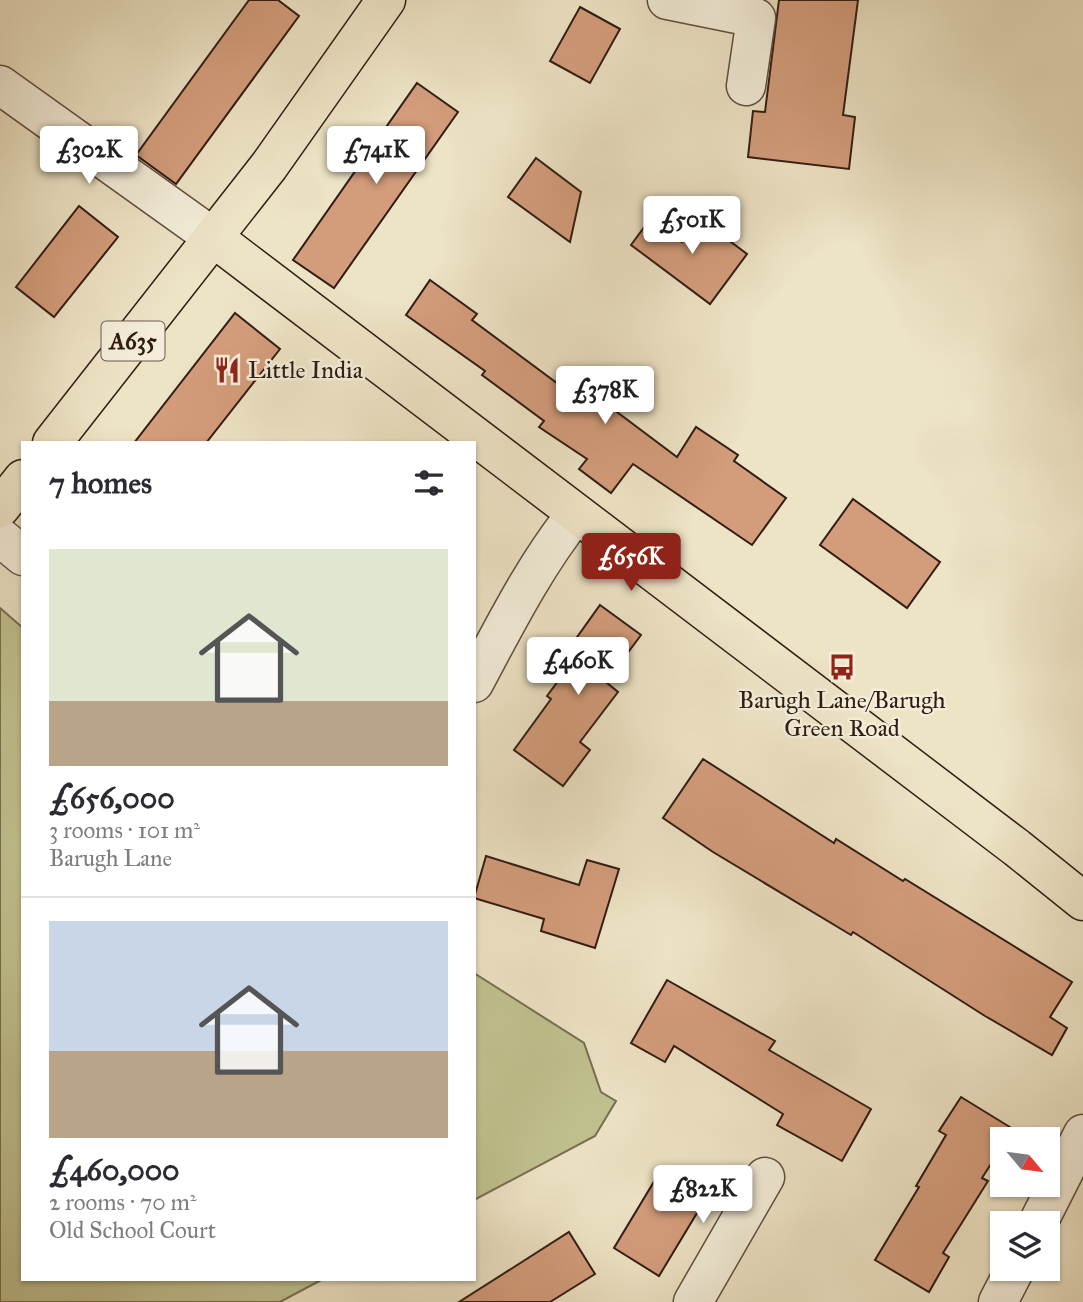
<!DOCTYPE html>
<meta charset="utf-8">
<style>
:root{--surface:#fff;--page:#f2f2f3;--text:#2b2b33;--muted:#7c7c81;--line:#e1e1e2;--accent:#8f2418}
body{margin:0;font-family:"IM FELL Great Primer",serif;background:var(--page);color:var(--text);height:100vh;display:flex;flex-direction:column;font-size:26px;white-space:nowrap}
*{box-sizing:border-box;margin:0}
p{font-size:23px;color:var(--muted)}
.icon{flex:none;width:38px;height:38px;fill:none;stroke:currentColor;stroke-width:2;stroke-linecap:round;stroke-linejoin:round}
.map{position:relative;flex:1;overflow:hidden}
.sheet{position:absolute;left:21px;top:441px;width:455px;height:840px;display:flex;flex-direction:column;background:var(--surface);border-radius:0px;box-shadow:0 2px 5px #0004}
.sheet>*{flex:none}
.needle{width:46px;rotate:119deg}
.fabs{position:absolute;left:990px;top:1127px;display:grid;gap:14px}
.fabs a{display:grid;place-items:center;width:70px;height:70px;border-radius:0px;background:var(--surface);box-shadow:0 2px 5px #0004;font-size:35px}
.price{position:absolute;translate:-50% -60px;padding:0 16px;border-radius:7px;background:#fff;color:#222;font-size:23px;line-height:46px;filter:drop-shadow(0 2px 4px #0008)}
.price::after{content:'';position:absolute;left:50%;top:42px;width:21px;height:16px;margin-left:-10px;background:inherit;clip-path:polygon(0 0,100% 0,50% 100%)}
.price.selected{background:var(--accent);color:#fff}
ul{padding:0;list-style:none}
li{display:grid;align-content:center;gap:14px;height:371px;padding:0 28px}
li+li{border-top:2px solid var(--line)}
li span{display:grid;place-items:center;height:217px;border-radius:0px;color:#555}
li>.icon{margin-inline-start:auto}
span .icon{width:126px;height:126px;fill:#fffc;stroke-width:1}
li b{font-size:30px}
h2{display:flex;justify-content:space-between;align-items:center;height:84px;padding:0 28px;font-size:30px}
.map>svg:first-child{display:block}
.green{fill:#c0c18f;stroke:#786e51;stroke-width:2}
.building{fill:#d39c7b;stroke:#311c13;stroke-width:2}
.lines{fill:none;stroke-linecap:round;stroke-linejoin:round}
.minor-casing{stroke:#604e40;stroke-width:41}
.major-casing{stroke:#311c13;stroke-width:41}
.minor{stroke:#f3edd9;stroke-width:38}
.major{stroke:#ede3c5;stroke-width:38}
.labels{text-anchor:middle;stroke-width:5;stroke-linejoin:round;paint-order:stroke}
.shield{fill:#f3edd9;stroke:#6b5b4e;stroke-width:2}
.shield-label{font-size:23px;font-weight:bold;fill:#311c13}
.poi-label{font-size:24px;fill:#311c13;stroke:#f3edd9;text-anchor:start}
</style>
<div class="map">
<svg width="1083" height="1302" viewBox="0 0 1083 1302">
<rect width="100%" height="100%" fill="#ede3c5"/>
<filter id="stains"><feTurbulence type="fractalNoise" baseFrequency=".00286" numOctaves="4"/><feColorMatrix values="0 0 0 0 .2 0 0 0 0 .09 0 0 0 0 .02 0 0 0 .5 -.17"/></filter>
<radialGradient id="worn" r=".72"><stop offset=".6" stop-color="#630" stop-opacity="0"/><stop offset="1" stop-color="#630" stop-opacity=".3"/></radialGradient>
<g class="green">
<path d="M0 608 23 628V1279H323L280 1302H0Z"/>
<path d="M474 973 584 1043 601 1092 616 1101 595 1136 474 1200Z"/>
</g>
<g class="building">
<path d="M249 0H278L299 16 176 184 136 155Z"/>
<path d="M779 0H858L843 115 855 117 849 169 748 157 753 111 765 112Z"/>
<path d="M580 7 620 29 590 83 550 61Z"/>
<path d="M417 83 458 112 334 288 293 260Z"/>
<path d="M536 158 581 192 570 242 508 197Z"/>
<path d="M79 206 118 237 54 317 16 287Z"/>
<path d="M651 218 682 242 699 218 747 254 710 304 631 245Z"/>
<path d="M430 280 477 314 472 320 565 389 573 378 607 400 605 403 677 457 696 427 738 455 734 461 786 498 752 545 633 464 611 493 579 469 587 459 539 427 544 421 482 375 485 371 406 315Z"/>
<path d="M235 313 280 349 206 443H134Z"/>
<path d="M853 499 940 562 907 608 820 545Z"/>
<path d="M600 605 641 635 606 682 618 692 580 742 590 750 563 786 514 750 551 699 547 696 558 681 553 678 580 643 575 640Z"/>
<path d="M703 759 834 843 836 839 903 881 905 879 1072 982 1050 1017 1067 1028 1052 1055 985 1016 853 932 851 935 713 852 663 818Z"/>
<path d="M486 856 579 885 587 860 619 869 595 948 541 931 544 919 474 898Z"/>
<path d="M667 980 775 1041 769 1050 871 1109 842 1161 777 1125 783 1114 674 1046 665 1062 631 1043Z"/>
<path d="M961 1097 1013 1129 1006 1139H1003V1145L982 1178 988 1181 943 1253 949 1257 929 1292 875 1260 919 1187 916 1186 946 1135 939 1131Z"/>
<path d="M655 1180 700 1208 659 1276 614 1248Z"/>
<path d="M569 1232 595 1274 550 1302H459Z"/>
</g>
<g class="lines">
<g class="minor-casing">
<g id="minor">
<path d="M667 0 756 18 746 86"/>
<path d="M0 85 214 238"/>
<path d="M0 537 23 556"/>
<path d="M474 683C505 625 535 565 576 514"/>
<path d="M1038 1223 1083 1134"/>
<path d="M693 1302 765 1177"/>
<path d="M998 1302 1015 1269"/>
</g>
</g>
<g class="major-casing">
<g id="major">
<path d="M214 238 1017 848 1083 901"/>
<path d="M52 443 269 166 386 0"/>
<path d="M0 508 23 479"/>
</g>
</g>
<use href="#minor" class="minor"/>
<use href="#major" class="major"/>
</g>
<defs>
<g id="restaurant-bare" transform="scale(2.1)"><path d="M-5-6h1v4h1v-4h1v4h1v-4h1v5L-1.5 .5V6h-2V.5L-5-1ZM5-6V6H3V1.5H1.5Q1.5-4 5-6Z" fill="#8f2418" stroke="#f3edd9" stroke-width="2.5" paint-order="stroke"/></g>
<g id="bus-bare" transform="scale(2.1)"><path d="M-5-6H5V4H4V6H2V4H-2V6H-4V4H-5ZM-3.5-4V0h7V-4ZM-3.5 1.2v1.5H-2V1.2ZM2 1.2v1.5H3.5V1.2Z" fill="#8f2418" stroke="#f3edd9" stroke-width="2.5" paint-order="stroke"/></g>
</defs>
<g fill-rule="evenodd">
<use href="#restaurant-bare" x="227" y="370"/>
<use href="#bus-bare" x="842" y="667"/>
</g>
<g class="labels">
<rect class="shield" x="101.5" y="321.5" width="63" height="39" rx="5"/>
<g class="shield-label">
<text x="133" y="349">A635</text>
</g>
<g class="poi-label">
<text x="248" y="378">Little India</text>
<text x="842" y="708" text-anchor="middle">Barugh Lane/Barugh<tspan x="842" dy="28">Green Road</tspan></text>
</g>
</g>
<rect width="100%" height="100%" filter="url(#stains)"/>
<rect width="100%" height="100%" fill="url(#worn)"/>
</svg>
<div class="fabs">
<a><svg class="needle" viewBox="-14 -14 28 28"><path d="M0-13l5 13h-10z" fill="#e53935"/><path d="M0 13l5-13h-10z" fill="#7c7c81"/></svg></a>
<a><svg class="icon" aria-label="layers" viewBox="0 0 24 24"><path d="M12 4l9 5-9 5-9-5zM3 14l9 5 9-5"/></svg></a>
</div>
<b class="price" style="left:89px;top:186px">£302K</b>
<b class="price" style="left:376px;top:186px">£741K</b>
<b class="price" style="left:692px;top:256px">£501K</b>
<b class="price" style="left:605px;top:426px">£378K</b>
<b class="price selected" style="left:631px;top:593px">£656K</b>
<b class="price" style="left:578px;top:697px">£460K</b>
<b class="price" style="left:703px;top:1225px">£822K</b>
<section class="sheet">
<h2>7 homes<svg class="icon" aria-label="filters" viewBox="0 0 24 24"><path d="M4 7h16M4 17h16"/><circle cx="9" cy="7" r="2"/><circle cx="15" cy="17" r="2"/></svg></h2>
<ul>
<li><span style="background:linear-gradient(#dfe7d0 70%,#b9a48a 0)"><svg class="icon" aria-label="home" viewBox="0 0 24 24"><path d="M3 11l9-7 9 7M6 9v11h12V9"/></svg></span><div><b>£656,000</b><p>3 rooms · 101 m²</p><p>Barugh Lane</p></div></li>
<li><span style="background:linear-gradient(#c9d6e8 60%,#b9a48a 0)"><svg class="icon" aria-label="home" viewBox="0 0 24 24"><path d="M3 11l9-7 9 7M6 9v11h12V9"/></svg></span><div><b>£460,000</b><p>2 rooms · 70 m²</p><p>Old School Court</p></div></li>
</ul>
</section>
</div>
